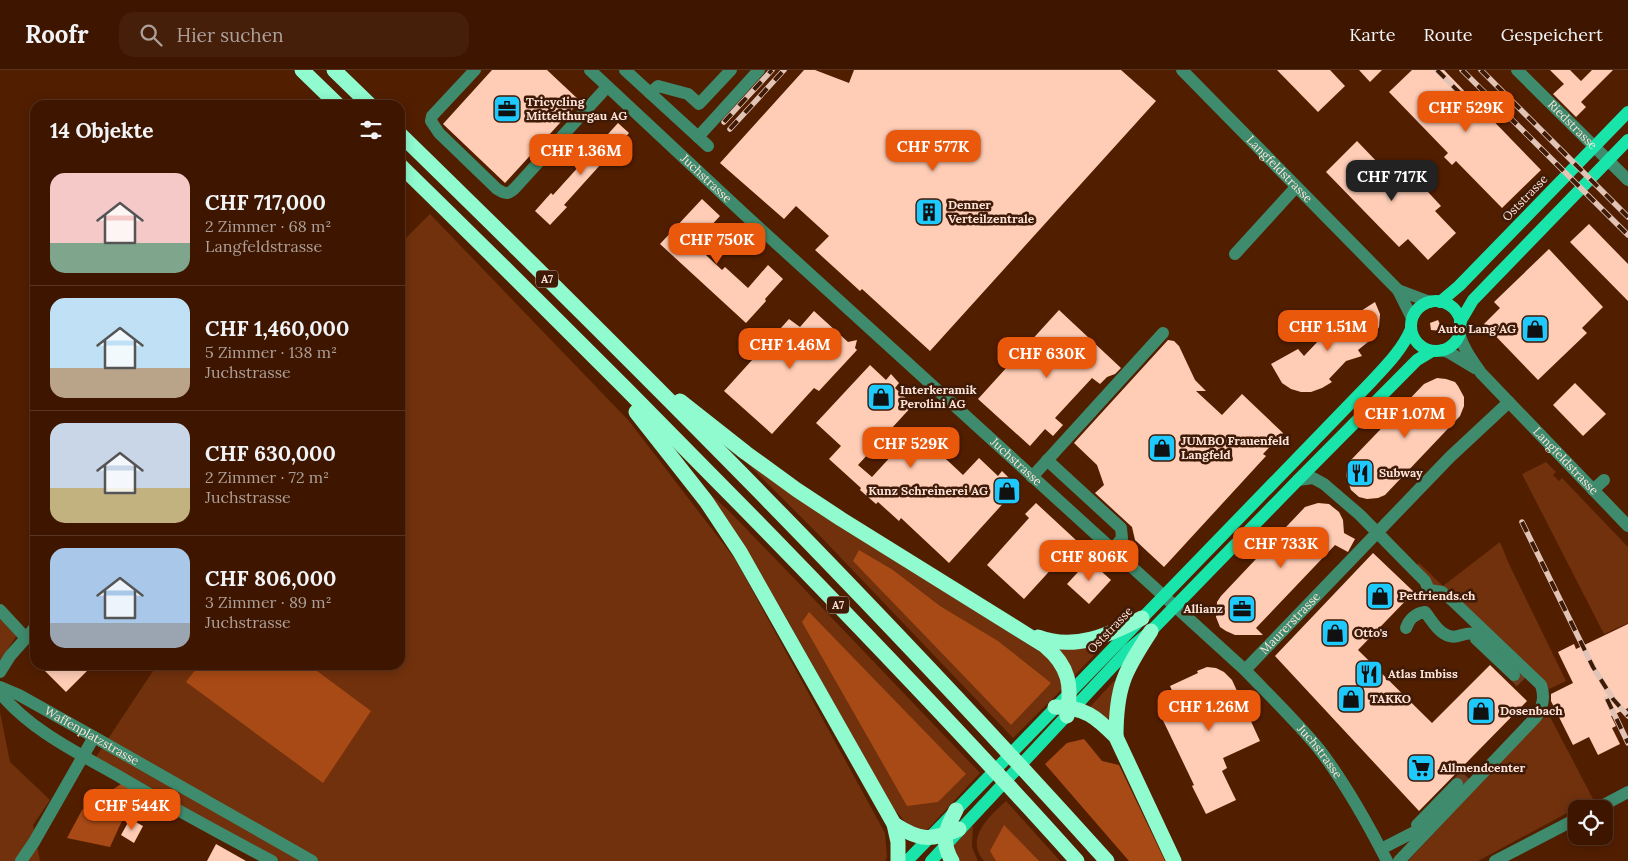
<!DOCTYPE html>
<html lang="de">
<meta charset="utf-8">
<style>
:root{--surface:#3e1600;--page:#451f0a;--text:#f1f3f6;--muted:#ad9f99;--line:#573522;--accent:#ea580c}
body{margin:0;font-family:Lora,serif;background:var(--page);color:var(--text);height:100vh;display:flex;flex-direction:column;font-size:19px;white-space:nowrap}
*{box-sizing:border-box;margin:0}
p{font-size:16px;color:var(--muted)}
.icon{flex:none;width:28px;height:28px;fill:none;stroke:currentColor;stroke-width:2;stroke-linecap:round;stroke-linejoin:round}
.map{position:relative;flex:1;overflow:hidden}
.details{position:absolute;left:30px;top:30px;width:375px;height:570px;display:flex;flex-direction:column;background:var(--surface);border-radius:15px;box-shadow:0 2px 12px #0003,0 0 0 1px var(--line)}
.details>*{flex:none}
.fabs{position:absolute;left:1568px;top:730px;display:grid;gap:10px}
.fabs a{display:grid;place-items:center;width:45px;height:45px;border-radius:10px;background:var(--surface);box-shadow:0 2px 12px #0003,0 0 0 1px var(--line);font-size:25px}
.price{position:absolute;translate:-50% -42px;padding:0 11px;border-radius:10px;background:var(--accent);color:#fff;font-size:16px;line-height:32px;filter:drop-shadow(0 1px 2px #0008)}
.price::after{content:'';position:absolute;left:50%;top:30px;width:15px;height:11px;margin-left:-8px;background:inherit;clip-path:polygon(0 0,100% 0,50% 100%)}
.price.active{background:#222;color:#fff}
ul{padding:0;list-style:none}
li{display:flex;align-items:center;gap:15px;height:125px;padding:0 20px}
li+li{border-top:1px solid var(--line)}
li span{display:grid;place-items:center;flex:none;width:140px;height:100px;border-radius:15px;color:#555}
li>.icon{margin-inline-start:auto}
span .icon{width:60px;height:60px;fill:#fffc;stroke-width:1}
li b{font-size:21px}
h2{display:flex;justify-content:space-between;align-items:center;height:60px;padding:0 20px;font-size:21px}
header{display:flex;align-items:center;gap:30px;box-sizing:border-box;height:70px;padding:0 25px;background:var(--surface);border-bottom:1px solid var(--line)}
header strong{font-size:24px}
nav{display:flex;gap:28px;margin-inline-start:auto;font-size:18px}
.search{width:350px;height:45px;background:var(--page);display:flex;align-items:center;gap:12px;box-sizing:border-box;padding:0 18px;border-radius:15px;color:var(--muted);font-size:19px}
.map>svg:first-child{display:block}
.green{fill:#71310d}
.forest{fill:#a84a15}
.building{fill:#ffcdb6}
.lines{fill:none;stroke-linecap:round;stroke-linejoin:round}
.minor-tunnel{stroke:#6c3c20;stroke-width:12;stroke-dasharray:12 6;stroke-linecap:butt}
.minor{stroke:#3f8b6d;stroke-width:12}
.major{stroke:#19e5aa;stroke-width:12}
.highway{stroke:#8ffbcf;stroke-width:15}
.rail-casing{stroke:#e2c4b6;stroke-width:5.5}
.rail{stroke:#3f1a07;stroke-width:4;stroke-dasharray:11;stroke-linecap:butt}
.labels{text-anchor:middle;stroke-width:5;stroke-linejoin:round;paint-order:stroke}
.shield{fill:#3f1a07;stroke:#c4a799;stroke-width:1}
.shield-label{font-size:11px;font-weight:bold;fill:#fde3d8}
.poi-label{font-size:12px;font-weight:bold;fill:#fde3d8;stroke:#3f1a07;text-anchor:start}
.street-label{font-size:12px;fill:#fde3d8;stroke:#3f1a07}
</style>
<header>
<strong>Roofr</strong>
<div class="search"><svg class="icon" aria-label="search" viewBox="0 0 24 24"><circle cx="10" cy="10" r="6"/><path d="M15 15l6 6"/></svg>Hier suchen</div>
<nav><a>Karte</a><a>Route</a><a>Gespeichert</a></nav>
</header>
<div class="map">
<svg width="1628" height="791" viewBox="0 0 1628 791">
<rect width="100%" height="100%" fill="#521e00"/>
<g class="green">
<path d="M430 144 629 351 735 489 885 763 887 787 885 791H280L96 687 157 595H400V174Z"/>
<path d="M743 389 798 427 1043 584 1056 597 1063 617 1061 620 1013 668 821 467Z"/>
<path d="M1546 392 1556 402 1553 405 1559 411 1562 408 1628 477V553L1604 564 1522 404Z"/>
<path d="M713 427 727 439 788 502 980 703 925 762 908 755 893 738 783 542 757 499 711 429Z"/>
<path d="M1500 472 1509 494 1566 611 1549 619 1446 519 1433 517 1415 496 1419 493 1443 516Z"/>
<path d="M0 548 17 565 0 592Z"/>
<path d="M1102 574V577L1074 606 1058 579 1088 578Z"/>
<path d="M1114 611H1116L1110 648 1108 649 1090 637Z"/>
<path d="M1547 641 1593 729 1478 791H1408Z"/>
<path d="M0 642 10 692 50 730 33 755 40 791H0Z"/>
<path d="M1006 731 1060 791H984C964 768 990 746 1006 731Z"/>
<path d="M973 755 972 777 978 791H958L952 779 955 774Z"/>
</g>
<g class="forest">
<path d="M859 480 893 500 940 536 998 571 1051 613 1011 655 853 491Z"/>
<path d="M809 542 966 704 938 732 907 736 802 552Z"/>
<path d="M199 595H309L371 641 323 713 186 612Z"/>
<path d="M1084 669 1102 691 1119 695 1165 791H1129L1045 694 1067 673Z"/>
<path d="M124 712 132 717 126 742 110 777 67 768 82 740Z"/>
<path d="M1004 755 1039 791H996L990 781Z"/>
</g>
<g class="building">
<path d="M492 0H547L580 31 505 113 443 54Z"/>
<path d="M804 0H815L849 13 854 0H1121L1156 31 930 281 862 219 860 221 815 180 829 166 796 136 784 149 720 93Z"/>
<path d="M1277 0H1330L1345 16 1318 42Z"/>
<path d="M1359 0H1382L1370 12Z"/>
<path d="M1412 0H1444L1541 100 1502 138 1456 91 1452 95 1444 87 1448 83 1389 22Z"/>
<path d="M1550 0H1570L1581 11 1592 0H1613L1581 32 1586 37 1576 47 1553 24 1564 14Z"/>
<path d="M618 53 629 63 564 135 567 137 550 155 535 141 551 123 553 125Z"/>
<path d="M1357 71 1404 120 1416 109 1441 136 1435 141 1456 163 1428 190 1408 169 1399 177 1326 102Z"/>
<path d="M702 129 720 146 694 174 722 200 725 197 748 218 768 195 783 209 765 229 766 231 746 253 660 174Z"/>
<path d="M1589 154 1628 194V231L1570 172Z"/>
<path d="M1549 179 1603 237 1582 258 1587 263 1538 310 1484 254 1500 238 1494 232Z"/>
<path d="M1375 232 1380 244 1379 257 1373 268 1358 280 1362 286 1346 291 1329 309 1332 312 1322 318 1311 322H1301L1291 319 1282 313 1271 294 1298 279 1304 286 1321 268 1317 263 1333 245 1342 253Z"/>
<path d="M1059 240 1121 298 1115 304 1107 307 1100 314 1092 308 1055 348 1063 355 1053 366 1045 359 1030 376 978 329Z"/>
<path d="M814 241 848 272 857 270 855 278 857 280 819 321 814 318 772 364 724 321 789 249 800 257Z"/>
<path d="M1438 250 1443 261 1431 260 1430 253Z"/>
<path d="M1168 270 1174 271 1179 276 1195 310 1206 321H1196L1222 345 1242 324 1283 363 1263 384 1266 386 1164 497 1135 470 1132 457 1095 423 1104 415 1097 395 1074 373Z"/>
<path d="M870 295 886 310 891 304 899 313 895 318 913 335 858 395 872 407 915 360 963 405 979 388 998 406 1002 401 1018 417 949 493 901 448 899 451 878 432 876 434 860 420 861 418 829 389 841 376 816 353Z"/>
<path d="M1437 308 1446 309 1455 312 1458 316 1464 327V336L1460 346 1385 425 1378 428 1367 429 1359 427 1351 420 1346 406 1347 400 1350 391 1424 314Z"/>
<path d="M1575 313 1606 344 1583 366 1553 335Z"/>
<path d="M1036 433 1077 471 1024 529 987 495 1029 448 1025 444Z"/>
<path d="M1318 433 1329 434 1339 442 1343 450 1344 463 1355 469 1349 480 1348 482 1335 475 1256 558 1263 565H1235L1226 561 1220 557 1216 547 1217 532 1221 526 1305 437Z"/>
<path d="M1373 483 1414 522 1358 580 1432 653 1490 595 1527 631 1419 741 1275 586Z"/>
<path d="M1089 490 1111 510 1089 534 1067 514Z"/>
<path d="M1628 554V638L1611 646 1616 656 1612 658 1620 674 1598 685 1589 667 1573 675 1551 631V624L1573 613 1558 582 1574 574 1576 579Z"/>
<path d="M39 595H93L66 622Z"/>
<path d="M1207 597 1216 598 1224 602 1232 610 1260 671 1223 688 1227 698 1222 701 1236 730 1206 744 1192 716 1194 715 1159 642 1178 634 1170 616 1198 603 1197 601Z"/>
<path d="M130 749 143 756 134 773 121 765Z"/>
<path d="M216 774 246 791H207Z"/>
</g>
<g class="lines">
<g class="minor-tunnel">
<path d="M1514 605 1521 612"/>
<path d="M1457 714 1467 704"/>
</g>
<g class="minor">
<path d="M475 0 432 46 431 51 439 63 497 119C505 124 508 125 515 118L607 17"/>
<path id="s1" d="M590 0 744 144 1245 600C1270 626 1296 651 1319 679 1346 714 1367 752 1387 791"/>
<path d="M625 0 708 76"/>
<path id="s2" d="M1182 0 1398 220 1412 248"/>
<path id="s3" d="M1517 0 1628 110"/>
<path d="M650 23 658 16 688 24 699 34 731 0"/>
<path d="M698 67 759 0"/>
<path d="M1235 184 1296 117"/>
<path d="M1398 220 1430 232"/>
<path id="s4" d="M1459 263C1463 278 1472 290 1481 303L1628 456"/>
<path d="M1442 280 1450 283 1475 298"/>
<path d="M1047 390 1121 458 1122 468 1112 480"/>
<path d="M1032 407 1163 263"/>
<path d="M1298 410 1313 408 1324 414 1360 445 1413 499 1425 511 1429 520 1442 522 1454 532 1541 615C1545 627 1543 636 1536 647L1399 791"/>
<path d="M1593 420 1604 410"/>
<path d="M0 540 26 568 10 586 0 602"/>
<path d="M1406 558C1409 549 1416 543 1425 542 1431 549 1435 558 1443 563 1461 575 1465 552 1488 572"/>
<path d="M26 568 35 557"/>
<path d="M1476 569 1514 605"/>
<path id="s5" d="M1245 600 1450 387 1509 332"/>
<path id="s6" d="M0 617 19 625 94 667 312 791"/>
<path d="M0 623C31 660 74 681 115 704 166 734 219 763 272 791"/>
<path d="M1596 739 1628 722"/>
<path d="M1417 755 1457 714"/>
<path d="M1381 779 1424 757 1428 752"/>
<path d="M21 791 34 772 94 667"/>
<path d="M1495 791 1576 749"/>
</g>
<g class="major">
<circle cx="1436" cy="256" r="25"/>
<path d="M1440 232 1459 216 1628 42"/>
<path d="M1460 252 1473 230 1628 70"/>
<path d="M907 791 1371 312C1386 296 1402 280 1411 259"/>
<path d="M931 791 1128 580 1151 561 1298 410 1417 290 1432 281"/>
</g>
<g class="highway">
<path d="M302 0 338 35"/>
<path d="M334 0 370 35"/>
<path d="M400 64C642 300 881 540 1107 791"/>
<path d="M400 95C526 218 650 342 773 468 876 574 979 681 1077 791"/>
<path d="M680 331 746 383 797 420 841 449 1045 576C1070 597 1072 616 1067 646"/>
<path d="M636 342 706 431 740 482 894 754 898 772V791"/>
<path d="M1038 567C1075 581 1109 565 1142 548"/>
<path d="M1055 637C1085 637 1096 647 1116 667L1174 791"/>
<path d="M1116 667C1116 617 1124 602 1151 561"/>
<path d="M894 754C920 771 931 771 959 759"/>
<path d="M952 791C940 770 946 759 956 740"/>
</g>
<g class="rail-casing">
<g id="rail">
<path d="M1437 0 1484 47"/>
<path d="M1462 0 1628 165"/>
<path d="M1481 0 1628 147"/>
<path d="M724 52 772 0"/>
<path d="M730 59 784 0"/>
<path d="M1522 452 1593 597 1613 629 1628 646"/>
<path d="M1607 629 1628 673"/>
</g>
</g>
<use href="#rail" class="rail"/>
</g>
<defs>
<g id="office-square" transform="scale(1.4375)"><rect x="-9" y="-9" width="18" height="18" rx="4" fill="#1ec9fd" stroke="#3f1a07"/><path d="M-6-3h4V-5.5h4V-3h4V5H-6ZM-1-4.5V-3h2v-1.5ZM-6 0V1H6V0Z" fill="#111"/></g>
<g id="building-square" transform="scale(1.4375)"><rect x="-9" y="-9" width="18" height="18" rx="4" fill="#1ec9fd" stroke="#3f1a07"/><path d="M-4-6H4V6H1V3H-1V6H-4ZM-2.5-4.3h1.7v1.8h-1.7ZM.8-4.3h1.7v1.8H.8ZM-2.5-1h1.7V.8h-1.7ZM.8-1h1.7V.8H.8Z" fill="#111"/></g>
<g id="shop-square" transform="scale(1.4375)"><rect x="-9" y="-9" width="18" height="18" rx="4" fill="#1ec9fd" stroke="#3f1a07"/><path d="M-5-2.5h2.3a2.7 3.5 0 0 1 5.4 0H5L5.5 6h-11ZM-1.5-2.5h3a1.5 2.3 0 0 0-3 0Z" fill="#111"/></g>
<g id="restaurant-square" transform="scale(1.4375)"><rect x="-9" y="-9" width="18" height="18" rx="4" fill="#1ec9fd" stroke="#3f1a07"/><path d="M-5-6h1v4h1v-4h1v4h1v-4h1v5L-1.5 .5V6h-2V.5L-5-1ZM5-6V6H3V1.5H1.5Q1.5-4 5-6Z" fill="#111"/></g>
<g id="supermarket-square" transform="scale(1.4375)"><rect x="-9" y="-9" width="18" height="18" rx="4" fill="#1ec9fd" stroke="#3f1a07"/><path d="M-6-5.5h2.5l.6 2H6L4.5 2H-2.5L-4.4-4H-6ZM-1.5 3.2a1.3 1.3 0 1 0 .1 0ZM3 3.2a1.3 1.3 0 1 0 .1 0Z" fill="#111"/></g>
</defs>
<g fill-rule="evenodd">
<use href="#office-square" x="507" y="39"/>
<use href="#building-square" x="929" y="142"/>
<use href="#shop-square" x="1535" y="259"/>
<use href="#shop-square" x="881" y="327"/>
<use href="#shop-square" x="1162" y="378"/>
<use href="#restaurant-square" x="1360" y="403"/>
<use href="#shop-square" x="1007" y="421"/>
<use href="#shop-square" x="1380" y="526"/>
<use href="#office-square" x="1242" y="539"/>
<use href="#shop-square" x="1335" y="563"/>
<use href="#restaurant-square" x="1369" y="604"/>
<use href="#shop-square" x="1351" y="629"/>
<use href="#shop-square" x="1481" y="641"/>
<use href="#supermarket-square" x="1421" y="698"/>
</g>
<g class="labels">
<g class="shield">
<rect x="536" y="200.5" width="22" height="17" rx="4"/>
<rect x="827" y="526.5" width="22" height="17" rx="4"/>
</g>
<g class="shield-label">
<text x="547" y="213">A7</text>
<text x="838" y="539">A7</text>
</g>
<g class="poi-label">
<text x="526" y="36">Tricycling<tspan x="526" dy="14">Mittelthurgau AG</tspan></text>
<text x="948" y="139">Denner<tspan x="948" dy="14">Verteilzentrale</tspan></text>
<text x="1516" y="263" text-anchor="end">Auto Lang AG</text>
<text x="900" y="324">Interkeramik<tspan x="900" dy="14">Perolini AG</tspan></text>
<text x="1181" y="375">JUMBO Frauenfeld<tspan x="1181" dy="14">Langfeld</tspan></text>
<text x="1379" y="407">Subway</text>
<text x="988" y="425" text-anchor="end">Kunz Schreinerei AG</text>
<text x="1399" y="530">Petfriends.ch</text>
<text x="1223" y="543" text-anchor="end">Allianz</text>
<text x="1354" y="567">Otto's</text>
<text x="1388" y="608">Atlas Imbiss</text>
<text x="1370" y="633">TAKKO</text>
<text x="1500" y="645">Dosenbach</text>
<text x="1440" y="702">Allmendcenter</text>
</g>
<g class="street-label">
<text dy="4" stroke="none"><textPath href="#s3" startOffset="78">Riedstrasse</textPath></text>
<text dy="4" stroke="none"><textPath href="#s2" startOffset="139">Langfeldstrasse</textPath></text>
<text dy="4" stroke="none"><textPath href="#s1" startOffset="159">Juchstrasse</textPath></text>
<text transform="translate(1525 128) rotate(-46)" y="4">Oststrasse</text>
<text dy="4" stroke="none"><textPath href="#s4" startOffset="168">Langfeldstrasse</textPath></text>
<text dy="4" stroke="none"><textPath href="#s1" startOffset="579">Juchstrasse</textPath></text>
<text dy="4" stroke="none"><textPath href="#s5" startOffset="65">Maurerstrasse</textPath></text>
<text transform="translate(1110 560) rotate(-46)" y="4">Oststrasse</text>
<text dy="4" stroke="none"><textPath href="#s6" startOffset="104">Waffenplatzstrasse</textPath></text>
<text dy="4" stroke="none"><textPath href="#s1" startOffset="999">Juchstrasse</textPath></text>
</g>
</g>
</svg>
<div class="fabs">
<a><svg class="icon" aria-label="locate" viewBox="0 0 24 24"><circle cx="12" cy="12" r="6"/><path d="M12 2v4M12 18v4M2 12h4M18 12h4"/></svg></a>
</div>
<b class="price" style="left:1466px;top:63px">CHF 529K</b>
<b class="price" style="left:933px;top:102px">CHF 577K</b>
<b class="price" style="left:581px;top:106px">CHF 1.36M</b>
<b class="price active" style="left:1392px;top:132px">CHF 717K</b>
<b class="price" style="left:717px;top:195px">CHF 750K</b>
<b class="price" style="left:1328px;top:282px">CHF 1.51M</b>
<b class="price" style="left:790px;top:300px">CHF 1.46M</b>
<b class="price" style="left:1047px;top:309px">CHF 630K</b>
<b class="price" style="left:1405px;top:369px">CHF 1.07M</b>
<b class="price" style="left:911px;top:399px">CHF 529K</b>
<b class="price" style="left:1281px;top:499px">CHF 733K</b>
<b class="price" style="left:1089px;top:512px">CHF 806K</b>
<b class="price" style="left:1209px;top:662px">CHF 1.26M</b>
<b class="price" style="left:132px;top:761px">CHF 544K</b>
<section class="details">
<h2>14 Objekte<svg class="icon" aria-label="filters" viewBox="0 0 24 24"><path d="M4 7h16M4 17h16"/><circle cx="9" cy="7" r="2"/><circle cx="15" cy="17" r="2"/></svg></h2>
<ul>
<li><span style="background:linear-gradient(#f6c9c9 70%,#7fa58c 0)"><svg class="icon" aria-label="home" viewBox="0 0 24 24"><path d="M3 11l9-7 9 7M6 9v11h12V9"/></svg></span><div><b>CHF 717,000</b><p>2 Zimmer · 68 m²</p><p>Langfeldstrasse</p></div></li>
<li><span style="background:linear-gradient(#bfe0f5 70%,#b9a48a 0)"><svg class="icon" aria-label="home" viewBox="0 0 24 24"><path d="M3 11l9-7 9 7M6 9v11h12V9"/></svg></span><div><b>CHF 1,460,000</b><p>5 Zimmer · 138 m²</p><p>Juchstrasse</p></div></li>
<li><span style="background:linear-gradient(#c9d6e8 65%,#c2b280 0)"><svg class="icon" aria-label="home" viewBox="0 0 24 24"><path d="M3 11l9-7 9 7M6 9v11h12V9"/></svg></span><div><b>CHF 630,000</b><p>2 Zimmer · 72 m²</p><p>Juchstrasse</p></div></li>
<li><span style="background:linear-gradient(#a9c7e8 75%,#9aa5b1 0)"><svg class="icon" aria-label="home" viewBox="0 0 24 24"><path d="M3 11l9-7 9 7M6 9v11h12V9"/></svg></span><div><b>CHF 806,000</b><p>3 Zimmer · 89 m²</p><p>Juchstrasse</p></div></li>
</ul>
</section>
</div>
